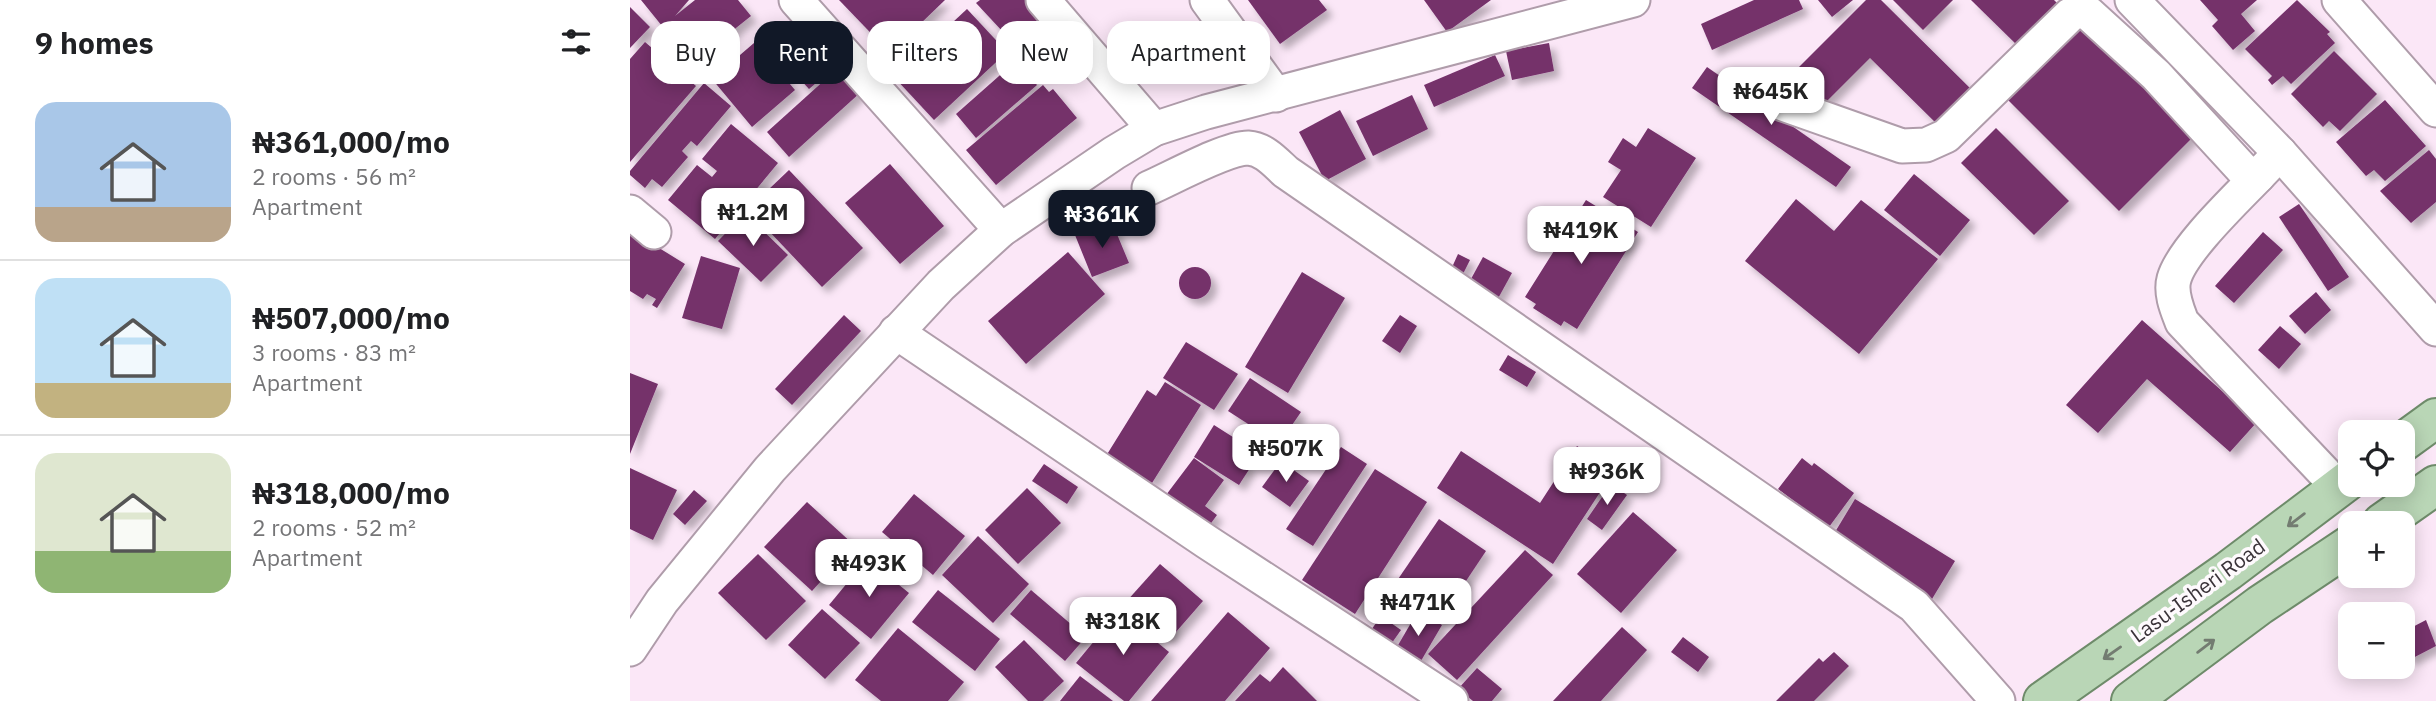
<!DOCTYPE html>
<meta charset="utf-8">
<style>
:root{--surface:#fff;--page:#f6f6f6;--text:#202124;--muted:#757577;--line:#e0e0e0;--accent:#111827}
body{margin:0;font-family:"IBM Plex Sans",sans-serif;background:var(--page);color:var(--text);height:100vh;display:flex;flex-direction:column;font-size:26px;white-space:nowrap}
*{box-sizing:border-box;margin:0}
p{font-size:23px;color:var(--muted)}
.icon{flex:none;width:38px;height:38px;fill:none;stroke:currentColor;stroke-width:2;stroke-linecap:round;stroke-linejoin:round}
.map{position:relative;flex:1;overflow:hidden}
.side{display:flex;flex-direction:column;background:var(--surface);width:630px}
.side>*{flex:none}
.top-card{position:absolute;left:21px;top:21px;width:665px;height:63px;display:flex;gap:14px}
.buttons{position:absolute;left:1708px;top:420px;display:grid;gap:14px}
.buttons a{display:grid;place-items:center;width:77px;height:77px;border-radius:14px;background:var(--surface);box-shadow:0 4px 18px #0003;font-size:35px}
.price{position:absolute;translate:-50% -60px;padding:0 16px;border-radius:14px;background:#fff;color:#222;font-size:23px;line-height:46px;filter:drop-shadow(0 2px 4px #0008)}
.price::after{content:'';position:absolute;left:50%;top:42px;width:21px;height:16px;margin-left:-10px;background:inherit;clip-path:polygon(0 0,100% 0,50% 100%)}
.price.on{background:var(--accent);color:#fff}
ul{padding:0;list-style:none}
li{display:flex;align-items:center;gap:21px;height:175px;padding:0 35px}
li+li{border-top:2px solid var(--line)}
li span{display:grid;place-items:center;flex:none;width:196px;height:140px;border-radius:21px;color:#555}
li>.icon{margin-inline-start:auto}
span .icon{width:84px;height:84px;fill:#fffc;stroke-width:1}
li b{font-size:30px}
h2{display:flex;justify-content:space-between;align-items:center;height:84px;padding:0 35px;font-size:30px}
.tag{padding:0 24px;border-radius:21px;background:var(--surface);box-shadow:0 4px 18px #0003;font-size:24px;line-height:63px}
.tag.on{background:var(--accent);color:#fff}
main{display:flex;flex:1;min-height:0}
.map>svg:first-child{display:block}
.building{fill:#75306b;filter:url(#shadow)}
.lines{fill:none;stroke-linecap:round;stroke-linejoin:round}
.minor-casing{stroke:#af9caa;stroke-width:37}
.major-casing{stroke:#6e8b6a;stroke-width:42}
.minor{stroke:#fff;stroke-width:33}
.major{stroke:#b9d6b6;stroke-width:38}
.oneway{stroke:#737c71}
.labels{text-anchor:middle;stroke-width:7;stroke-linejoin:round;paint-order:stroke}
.street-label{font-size:21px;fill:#3a3339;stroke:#fefafd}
</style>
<main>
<section class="side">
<h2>9 homes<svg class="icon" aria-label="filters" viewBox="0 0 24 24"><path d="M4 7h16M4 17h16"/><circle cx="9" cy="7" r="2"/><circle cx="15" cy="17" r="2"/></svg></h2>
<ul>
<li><span style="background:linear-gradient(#a9c7e8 75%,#b9a48a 0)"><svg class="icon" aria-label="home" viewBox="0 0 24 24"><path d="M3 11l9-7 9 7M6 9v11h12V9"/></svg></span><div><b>₦361,000/mo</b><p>2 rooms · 56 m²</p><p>Apartment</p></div></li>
<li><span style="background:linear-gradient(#bfe0f5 75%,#c2b280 0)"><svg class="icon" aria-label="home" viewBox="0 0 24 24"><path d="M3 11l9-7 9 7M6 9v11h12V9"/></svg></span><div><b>₦507,000/mo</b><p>3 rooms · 83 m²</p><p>Apartment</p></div></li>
<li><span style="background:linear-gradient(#dfe7d0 70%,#8fb573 0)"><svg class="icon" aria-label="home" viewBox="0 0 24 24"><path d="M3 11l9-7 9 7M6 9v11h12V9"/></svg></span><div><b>₦318,000/mo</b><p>2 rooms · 52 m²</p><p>Apartment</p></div></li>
</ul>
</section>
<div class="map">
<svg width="1806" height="701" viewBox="0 0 1806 701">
<defs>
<filter id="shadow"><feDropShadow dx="6" dy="6" stdDeviation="3.5" flood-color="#0004"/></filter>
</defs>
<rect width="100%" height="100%" fill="#fbe7f7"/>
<g class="building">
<path d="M11 0H59L45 16 65 0H108L121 16 62 63Z"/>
<path d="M209 0H315L260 53Z"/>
<path d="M350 0H405L446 44 413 75 346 3Z"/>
<path d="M618 0H689L697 10 650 44Z"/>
<path d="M794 0H861L817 32Z"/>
<path d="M1124 0H1169L1173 9 1082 50 1071 24Z"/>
<path d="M1188 0H1223L1202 17Z"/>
<path d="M1236 0H1251L1346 94 1311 128 1240 58 1195 103 1164 72Z"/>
<path d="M1263 0H1323L1293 30Z"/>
<path d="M1341 0H1424L1431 7 1390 48Z"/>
<path d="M1570 0H1627L1611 14 1625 31 1603 50 1582 26 1588 20Z"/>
<path d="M1667 0 1700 32 1697 34 1705 43 1661 84 1653 76 1642 85 1638 80 1642 76 1615 49Z"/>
<path d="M0 7 20 27 0 48Z"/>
<path d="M337 9 377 52 304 120 264 77Z"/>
<path d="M1455 20 1568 132 1489 211 1376 98Z"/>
<path d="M15 42 66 86 0 162V59Z"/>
<path d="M124 43 138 58 151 48 167 67 154 77 165 90 122 127 82 79Z"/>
<path d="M919 43 924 71 882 80 876 51Z"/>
<path d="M1704 51 1747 94 1710 131 1699 121 1693 127 1661 94Z"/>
<path d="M865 55 875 76 804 107 794 85Z"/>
<path d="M193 56 204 68 179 89 168 77Z"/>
<path d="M386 61 407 85 346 138 326 114Z"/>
<path d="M1077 67 1221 167 1206 187 1062 88Z"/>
<path d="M208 68 231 92 159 157 137 132Z"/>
<path d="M74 83 101 106 67 146 61 141 52 151 58 157 32 187 22 179 15 188 0 175V171Z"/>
<path d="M413 85 419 92 423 89 447 118 366 185 336 150Z"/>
<path d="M782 95 798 129 743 156 726 121Z"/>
<path d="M1755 100 1796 146 1755 181 1744 170 1736 176 1706 142Z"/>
<path d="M710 110 736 159 695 181 669 132Z"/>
<path d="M101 124 148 163 85 239 38 200 67 165 82 177 87 171 72 159Z"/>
<path d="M1018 128 1066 158 1021 227 973 197 991 170 978 162 993 138 1006 147Z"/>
<path d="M1366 128 1439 201 1404 235 1331 163Z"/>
<path d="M1799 150 1806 159V202L1781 223 1750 191Z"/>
<path d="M260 164 314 226 270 264 215 203Z"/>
<path d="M159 170 233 248 192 287 118 209Z"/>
<path d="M1284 174 1340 220 1310 256 1254 210Z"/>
<path d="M1166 199 1204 231 1231 200 1308 259 1229 354 1115 261Z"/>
<path d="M956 200 1008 232 947 329 934 321 931 326 903 308 906 304 895 297Z"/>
<path d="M1669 204 1719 277 1698 291 1649 217Z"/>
<path d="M115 213 158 255 131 282 88 241Z"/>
<path d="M471 225 474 231 484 227 499 263 462 277 445 235Z"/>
<path d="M0 230 55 264 27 308 22 305 26 299 17 294 13 299 0 291Z"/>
<path d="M1633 232 1653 250 1604 303 1585 286Z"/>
<path d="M438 252 475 294 396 364 358 321Z"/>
<path d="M828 254 840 260 830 280 819 274Z"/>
<path d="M71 256 110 268 92 329 52 318Z"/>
<path d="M853 257 882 273 865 304 836 288Z"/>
<circle cx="565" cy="283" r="16"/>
<path d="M672 272 715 298 658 393 615 367Z"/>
<path d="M1686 292 1701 310 1675 334 1659 316Z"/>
<path d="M214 315 231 331 162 405 145 389Z"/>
<path d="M770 315 787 326 770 353 752 341Z"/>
<path d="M1512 320 1627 422 1600 452 1517 379 1468 433 1436 405Z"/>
<path d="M1650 326 1671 344 1649 369 1628 350Z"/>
<path d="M556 342 608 374 584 410 533 378Z"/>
<path d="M878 355 906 372 897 387 869 370Z"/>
<path d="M0 373 28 384 0 454Z"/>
<path d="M620 378 671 412 649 444 598 411Z"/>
<path d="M535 382 571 405 522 483 476 456 517 390 526 396Z"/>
<path d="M584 425 617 446 609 461 620 468 609 485 564 457Z"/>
<path d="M947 446 984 471 923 564 807 488 831 451 910 503Z"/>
<path d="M711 447 737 464 683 546 656 529Z"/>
<path d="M564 458 594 480 575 506 587 515 576 530 533 499Z"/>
<path d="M1172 458 1182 466 1184 463 1224 493 1199 527 1148 489Z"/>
<path d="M651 461 679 481 660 507 632 487Z"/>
<path d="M414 464 448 487 437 504 402 481Z"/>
<path d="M0 468 47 490 23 540 0 529Z"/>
<path d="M745 469 797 502 725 614 672 580Z"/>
<path d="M981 484 997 495 972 530 957 519Z"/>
<path d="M397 488 431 523 388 564 355 530Z"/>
<path d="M64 490 77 501 55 525 43 514Z"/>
<path d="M284 494 335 536 303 575 252 532Z"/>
<path d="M1225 499 1325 561 1302 599 1202 537Z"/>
<path d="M177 502 224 545 182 591 134 547Z"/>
<path d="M1003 512 1047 550 991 613 947 574Z"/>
<path d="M809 519 856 551 810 620 762 588Z"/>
<path d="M348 536 399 584 363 623 312 575Z"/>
<path d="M895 550 923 575 827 680 798 654Z"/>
<path d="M128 554 176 601 136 640 88 593Z"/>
<path d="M237 559 279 593 241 639 199 605Z"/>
<path d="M530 564 573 601 539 640 495 603Z"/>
<path d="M308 590 370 639 345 671 282 622Z"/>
<path d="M401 590 456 637 435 661 380 614Z"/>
<path d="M192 609 230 643 195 679 158 645Z"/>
<path d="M489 611 539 652 499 701H494L446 663Z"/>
<path d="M788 611 812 625 788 666 764 652Z"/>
<path d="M598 612 640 648 595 701H521Z"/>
<path d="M751 616 771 630 759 647 739 633Z"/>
<path d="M1796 620 1806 646 1779 660 1773 649V632Z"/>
<path d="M992 627 1017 650 971 701H923Z"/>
<path d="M268 628 334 682 318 701H251L225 680Z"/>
<path d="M1053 637 1079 657 1068 672 1041 652Z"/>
<path d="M394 640 434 681 413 701H398L365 667Z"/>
<path d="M1204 652 1219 666 1184 701H1146L1189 658 1193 662Z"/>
<path d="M653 667 687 701H605L630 674 640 682Z"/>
<path d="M847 668 872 689 862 701H843L828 689Z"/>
<path d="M450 676 483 701H430Z"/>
</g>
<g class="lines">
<g class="minor-casing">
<g id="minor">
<path d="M166 0 371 230"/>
<path d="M413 0 524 129"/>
<path d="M577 0 646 95"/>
<path d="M1502 0 1650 153 1806 329"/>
<path d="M1709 0 1806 110"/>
<path d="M1153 104 1272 146 1296 145 1316 136 1440 15 1450 10 1458 13 1526 75 1615 172 1628 176 1650 153"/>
<path d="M1628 176C1606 199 1552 250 1544 279 1540 293 1547 309 1552 322L1709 488"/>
<path d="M519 188C542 178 596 148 618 148 634 149 645 162 656 172L1284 606 1368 701"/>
<path d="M0 212 24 232"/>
<path d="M266 332 577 542 821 701"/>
<path d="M0 649 32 601 140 469 311 285 371 230 484 153 524 129 576 112 1003 0"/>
</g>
</g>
<g class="major-casing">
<g id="major">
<path d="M1773 442 1806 418"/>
<path d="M1752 523 1806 485"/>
<path d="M1413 701 1598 571 1720 479"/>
<path d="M1501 701 1630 605 1720 545"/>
</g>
</g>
<use href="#minor" class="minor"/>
<use href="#major" class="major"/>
</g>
<defs><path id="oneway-shaft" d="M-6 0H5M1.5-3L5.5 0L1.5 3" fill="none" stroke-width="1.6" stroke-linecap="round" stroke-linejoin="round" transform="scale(1.75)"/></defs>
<g class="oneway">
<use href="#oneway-shaft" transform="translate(1666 520) rotate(143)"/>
<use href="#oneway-shaft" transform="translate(1576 646) rotate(-37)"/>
<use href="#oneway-shaft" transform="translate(1482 653) rotate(145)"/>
</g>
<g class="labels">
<g class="street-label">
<text transform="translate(1568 591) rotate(-36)" y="7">Lasu-Isheri Road</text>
</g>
</g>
</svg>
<div class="buttons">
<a><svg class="icon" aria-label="locate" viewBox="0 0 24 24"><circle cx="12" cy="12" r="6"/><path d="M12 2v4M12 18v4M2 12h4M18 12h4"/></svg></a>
<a>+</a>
<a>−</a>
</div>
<b class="price" style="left:1141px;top:127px">₦645K</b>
<b class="price" style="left:123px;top:248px">₦1.2M</b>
<b class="price on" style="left:472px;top:250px">₦361K</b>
<b class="price" style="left:951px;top:266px">₦419K</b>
<b class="price" style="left:656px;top:484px">₦507K</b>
<b class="price" style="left:977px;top:507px">₦936K</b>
<b class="price" style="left:239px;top:599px">₦493K</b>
<b class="price" style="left:788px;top:638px">₦471K</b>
<b class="price" style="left:493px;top:657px">₦318K</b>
<div class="top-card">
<a class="tag">Buy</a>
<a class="tag on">Rent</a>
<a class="tag">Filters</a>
<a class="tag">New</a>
<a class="tag">Apartment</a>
</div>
</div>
</main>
